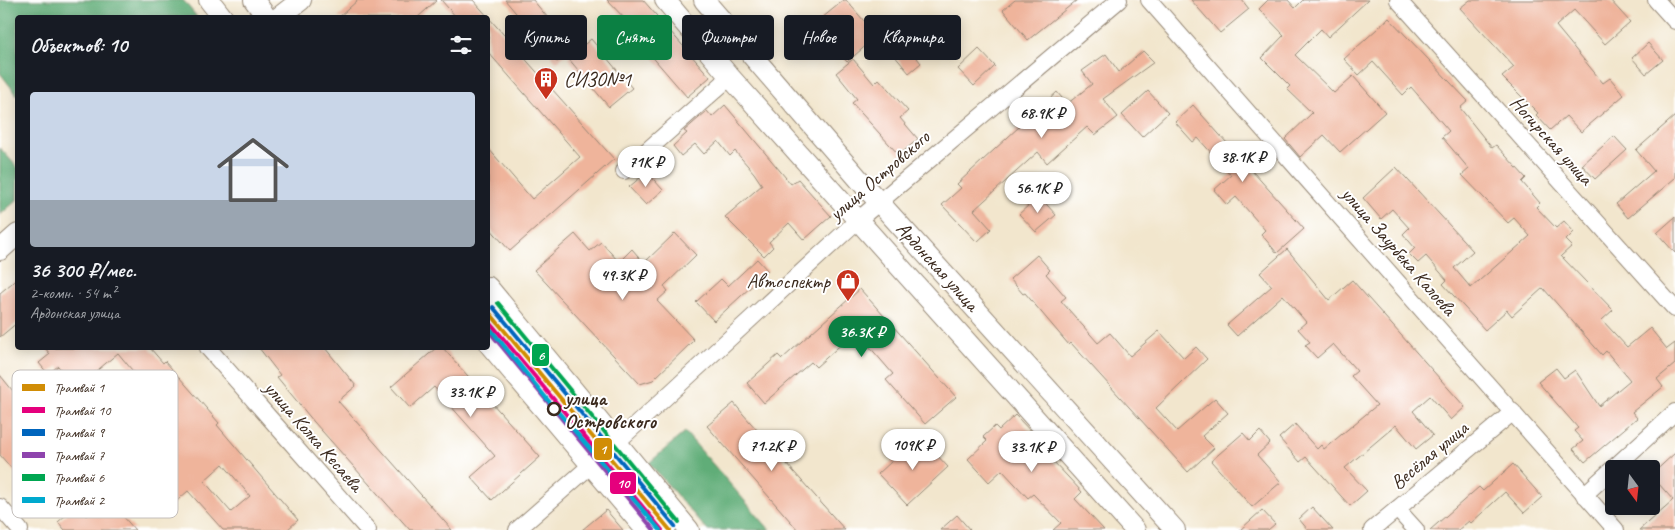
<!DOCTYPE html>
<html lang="ru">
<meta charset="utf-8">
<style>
:root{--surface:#171b24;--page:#20242c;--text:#f1f3f6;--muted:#9ea1a6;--line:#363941;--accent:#0b8043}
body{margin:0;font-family:Caveat,sans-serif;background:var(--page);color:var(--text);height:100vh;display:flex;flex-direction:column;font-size:19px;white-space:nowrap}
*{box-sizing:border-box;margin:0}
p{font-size:16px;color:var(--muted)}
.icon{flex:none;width:28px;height:28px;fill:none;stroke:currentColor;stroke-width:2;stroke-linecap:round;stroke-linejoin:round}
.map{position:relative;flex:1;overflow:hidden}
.sheet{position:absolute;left:15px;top:15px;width:475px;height:335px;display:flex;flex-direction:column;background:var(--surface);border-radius:5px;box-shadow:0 2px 12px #0003}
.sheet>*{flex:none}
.hud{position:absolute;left:505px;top:15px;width:475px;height:45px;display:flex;gap:10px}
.needle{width:32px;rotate:165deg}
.controls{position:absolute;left:1605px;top:460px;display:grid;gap:10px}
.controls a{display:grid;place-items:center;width:55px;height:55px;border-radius:5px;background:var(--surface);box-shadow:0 2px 12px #0003;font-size:25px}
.price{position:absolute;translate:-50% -42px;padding:0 11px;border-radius:18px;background:#fff;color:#222;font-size:16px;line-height:32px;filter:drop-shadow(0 1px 2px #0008)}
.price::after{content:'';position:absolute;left:50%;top:30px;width:15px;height:11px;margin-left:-8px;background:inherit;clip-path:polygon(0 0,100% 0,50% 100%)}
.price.on{background:var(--accent);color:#fff}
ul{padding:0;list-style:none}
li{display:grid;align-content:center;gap:10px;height:265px;padding:0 15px}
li+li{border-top:1px solid var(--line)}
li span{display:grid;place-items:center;height:155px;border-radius:5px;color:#555}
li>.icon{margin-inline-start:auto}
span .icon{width:90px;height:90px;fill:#fffc;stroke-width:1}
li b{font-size:21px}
h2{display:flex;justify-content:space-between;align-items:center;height:60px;padding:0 15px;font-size:21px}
.tag{padding:0 18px;border-radius:5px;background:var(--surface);box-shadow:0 2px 12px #0003;font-size:18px;line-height:45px}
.tag.on{background:var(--accent);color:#fff}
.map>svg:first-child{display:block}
.forest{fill:#60ad78;stroke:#4e6c4b}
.building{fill:#efb49b;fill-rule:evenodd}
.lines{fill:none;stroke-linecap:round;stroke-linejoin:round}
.minor-casing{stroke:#968876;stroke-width:18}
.major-casing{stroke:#968876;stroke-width:22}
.minor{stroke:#fff;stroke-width:16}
.major{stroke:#fff;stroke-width:20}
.tram-1-casing{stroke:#fff;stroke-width:8}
.tram-2-casing{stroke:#fff;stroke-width:8}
.tram-3-casing{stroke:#fff;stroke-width:8}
.tram-4-casing{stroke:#fff;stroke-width:8}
.tram-5-casing{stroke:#fff;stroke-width:8}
.tram-6-casing{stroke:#fff;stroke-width:8}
.tram-1{stroke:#d18d06;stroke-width:4}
.tram-2{stroke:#e5007d;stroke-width:4}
.tram-3{stroke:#0065bd;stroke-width:4}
.tram-4{stroke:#8e44ad;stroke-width:4}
.tram-5{stroke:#00a651;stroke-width:4}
.tram-6{stroke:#00a9ce;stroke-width:4}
.stop-dot{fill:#fff;stroke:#3b2a1e;stroke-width:2.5}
.labels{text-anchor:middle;stroke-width:4;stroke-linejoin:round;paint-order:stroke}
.poi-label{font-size:20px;fill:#3b2a1e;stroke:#fff;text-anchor:start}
.street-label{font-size:20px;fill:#3b2a1e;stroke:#fff}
.stop-label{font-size:20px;font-weight:bold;fill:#3b2a1e;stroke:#fff;text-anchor:start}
.key{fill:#fff;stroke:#c4bfbc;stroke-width:1}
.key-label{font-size:14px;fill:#3b2a1e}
.line-badge{stroke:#fff;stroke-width:2}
.badge-label{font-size:14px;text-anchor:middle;font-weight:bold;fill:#fff}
</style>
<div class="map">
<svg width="1675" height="530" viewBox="0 0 1675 530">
<rect width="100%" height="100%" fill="#fff"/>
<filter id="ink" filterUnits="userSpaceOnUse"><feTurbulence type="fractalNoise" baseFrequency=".02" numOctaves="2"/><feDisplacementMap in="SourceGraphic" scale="10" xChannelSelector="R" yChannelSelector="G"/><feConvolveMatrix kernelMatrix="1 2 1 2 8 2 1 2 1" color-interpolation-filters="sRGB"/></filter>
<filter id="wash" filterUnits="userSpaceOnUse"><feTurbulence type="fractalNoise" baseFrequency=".0096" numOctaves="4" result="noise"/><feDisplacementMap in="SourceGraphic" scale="20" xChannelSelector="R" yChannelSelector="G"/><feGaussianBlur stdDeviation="1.12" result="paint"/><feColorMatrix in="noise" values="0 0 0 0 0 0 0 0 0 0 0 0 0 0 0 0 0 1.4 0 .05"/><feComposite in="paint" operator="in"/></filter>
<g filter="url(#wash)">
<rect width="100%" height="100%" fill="#f2e6cd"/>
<g class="forest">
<path d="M0 0H183L197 17 18 18 17 95 0 73Z"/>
<path d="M0 148 18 168 17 200 0 215Z"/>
<path d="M685 432 770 530H707L649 463Z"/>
</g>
<g id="blocks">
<g class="building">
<path d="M358 0H437L417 18H338Z"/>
<path d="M441 0H473L614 159 510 251 488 226V148L532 199 580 157 488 52V18H457Z"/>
<path d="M505 0H533L573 48 557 62Z"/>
<path d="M607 0H643L710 77 687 97 624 24 627 21Z"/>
<path d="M844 0H846L877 36 847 62 829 40 809 56 795 40Z"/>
<path d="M1015 0H1077L1028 40 1003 10Z"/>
<path d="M1191 0H1242L1249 9 1220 33Z"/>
<path d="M1268 0H1288L1295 8 1303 0H1368L1328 37 1321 29 1295 55 1334 93 1353 76 1385 112 1340 152 1324 135 1300 157 1285 139 1312 113 1287 89 1290 86 1262 58 1284 35 1259 9Z"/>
<path d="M1470 0H1610L1630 22 1605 44 1574 10 1556 26 1603 83 1610 78 1624 95 1581 132 1566 116 1550 130 1536 115 1538 113 1502 77 1514 67 1460 8Z"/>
<path d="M1389 18 1468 101 1460 108 1492 148 1496 145 1526 178 1522 182 1540 203 1536 207 1556 228 1564 221 1574 232 1566 240 1572 246 1561 256 1613 310 1602 320 1627 347 1650 328 1667 349 1675 343V364L1657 379 1663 387 1632 412 1637 418 1585 462 1573 449 1583 441 1574 431 1578 428 1538 382 1556 368 1564 378 1575 370 1599 406 1630 380 1606 351 1602 355 1543 288 1512 316 1507 310 1485 330 1443 284 1447 280 1426 256 1418 263 1409 254 1415 248 1403 234 1409 228 1392 209 1381 219 1363 198 1396 167 1473 251 1454 268 1471 288 1530 236 1514 218 1508 223 1462 175 1469 169 1442 137 1449 131 1411 87 1403 95 1373 62 1359 75 1344 59Z"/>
<path d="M891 26 921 63 909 73 878 36Z"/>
<path d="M591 39 632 88 609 107 568 58Z"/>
<path d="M1648 43 1663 60 1646 74 1632 58Z"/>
<path d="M979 49 995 66 974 86 958 69Z"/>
<path d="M1143 51 1154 62 1103 99 1118 117 1095 135 1087 127 1047 163 1038 152 974 210 991 229 977 242 942 205 961 188 957 184 1057 92 1067 104 1092 84 1082 71 1106 54 1119 72Z"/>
<path d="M853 59 874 84 879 79 908 111 900 118 918 139 899 155 852 103 857 99 836 73Z"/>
<path d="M1148 91 1168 113 1142 137 1122 115Z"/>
<path d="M725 105 791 184 798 179 831 216 804 240 789 223 769 242 773 247 764 256 725 217 762 185 754 173 735 151 730 156 718 141 704 154 695 144 681 156 673 146 687 133 684 131 707 111 712 117Z"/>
<path d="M1193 105 1304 229 1277 253 1261 234 1265 230 1236 197 1227 205 1214 190 1231 175 1198 138 1193 142 1175 122Z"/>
<path d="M1675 116V178L1628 218 1616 204 1654 171 1636 150Z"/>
<path d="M1614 136 1627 150 1595 179 1582 165Z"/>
<path d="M647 172 663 190 646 205 629 187Z"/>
<path d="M1039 196 1056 215 1036 232 1019 214Z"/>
<path d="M1675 217V253L1657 233Z"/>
<path d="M675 233 696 255 664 286 668 291 657 301 694 340 653 380 640 384 534 270 575 234 590 251 601 242 619 262 632 249 644 263Z"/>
<path d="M1287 249 1329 300 1352 280 1465 407 1451 420 1430 396 1413 411 1433 435 1416 449 1396 425 1345 468 1367 491 1350 506 1306 457 1300 462 1279 438 1295 424 1317 449 1321 445 1324 449 1377 405 1351 376 1357 371 1333 344 1317 358 1305 345 1310 342 1298 329 1306 322 1283 295 1237 336 1227 325 1272 286 1260 273Z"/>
<path d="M1037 255 1050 270 1046 274 1066 297 1061 301 1098 343 1110 333 1130 356 1159 331 1184 358 1196 347 1207 359 1156 408 1177 431 1215 398 1228 413 1202 436 1214 448 1188 472 1071 343 1069 345 1025 293 1023 294 1010 279Z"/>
<path d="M757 259 768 271 714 321 696 302 721 279 728 286Z"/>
<path d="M18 278V322L0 337V293Z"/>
<path d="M860 289 956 397 925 424 886 380 893 374 856 331 816 367 811 362 764 403 747 383 778 355 782 359Z"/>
<path d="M45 348H150L163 363 165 361 200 401 219 423 217 425 298 520 287 530H223L188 491 163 513 102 442 126 421 113 406 141 381 118 353 93 374 103 387 74 411 62 396 75 386 58 366 48 374 39 363 50 354ZM223 464 250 496 231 512 204 481Z"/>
<path d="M259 348H325L356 386 338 401 452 530H410L314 422 277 377 280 375Z"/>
<path d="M436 348H443L540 457 492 500 471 477 495 456 434 387 410 408 391 387Z"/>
<path d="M33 374 56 401 35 419 41 426 26 438 65 484 42 504 0 455V375L13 391Z"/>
<path d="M734 403 743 414 845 530H798L707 426Z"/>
<path d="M1015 415 1042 443 1039 446 1082 492 1075 499 1104 530H1053L1061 523 1033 494 1028 498 1002 470 989 482 968 459 987 441 983 437 995 426 999 430Z"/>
<path d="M1260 431 1270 443 1257 455 1281 482 1252 507 1211 461 1243 433 1250 441Z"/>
<path d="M919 436 948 467 907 505 878 474Z"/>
<path d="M1675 453V530H1639L1673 500 1651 475Z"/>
<path d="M1513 464 1542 497 1524 513 1505 492 1471 523 1469 521 1458 530H1430L1479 487 1483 491Z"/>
<path d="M117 498 128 510 122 515 135 530H65L58 522 77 505 86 516 94 508 99 514Z"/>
<path d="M1312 507 1333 530H1308L1299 519Z"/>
<path d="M606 510 623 530H582Z"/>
<path d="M1262 510 1275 524 1268 530H1240Z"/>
<path d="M957 515 970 530H940Z"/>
</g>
</g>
</g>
<g filter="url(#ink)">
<use href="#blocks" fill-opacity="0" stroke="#968876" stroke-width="1"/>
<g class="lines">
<g class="minor-casing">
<g id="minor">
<path d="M1149 0 1616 530"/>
<path d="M1398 0 1675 309"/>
<path d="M1656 0 1675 21"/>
<path d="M624 171 730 77"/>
<path d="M208 348 368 530"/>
<path d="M1584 495 1675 412"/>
<path d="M0 507 20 530"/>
<path d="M1397 509 1416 530"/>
<path d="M517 530 615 444 858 220 1119 0"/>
<path d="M1372 530 1513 412"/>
</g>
</g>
<g class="major-casing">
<g id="major">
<path d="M209 0 223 18"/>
<path d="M254 0 267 18"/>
<path d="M665 0 730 77 1135 530"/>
<path d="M704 0 869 191 1175 530"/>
<path d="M278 18 301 0"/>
<path d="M0 250 18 234"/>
<path d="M488 287 689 530"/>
<path d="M488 343 646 530"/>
</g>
</g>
<use href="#minor" class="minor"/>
<use href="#major" class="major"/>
<g class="tram-1-casing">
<path id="tram-1" d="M488 311 670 530"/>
</g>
<g class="tram-2-casing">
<path id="tram-2" d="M488 320 662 530"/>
</g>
<g class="tram-3-casing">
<path id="tram-3" d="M493 307 675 526"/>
</g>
<g class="tram-4-casing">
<path id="tram-4" d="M488 330 654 530"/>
</g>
<g class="tram-5-casing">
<path id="tram-5" d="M498 303 679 522"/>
</g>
<g class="tram-6-casing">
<path id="tram-6" d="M488 326 547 399 660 530"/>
</g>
<use href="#tram-1" class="tram-1"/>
<use href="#tram-2" class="tram-2"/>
<use href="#tram-3" class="tram-3"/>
<use href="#tram-4" class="tram-4"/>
<use href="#tram-5" class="tram-5"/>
<use href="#tram-6" class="tram-6"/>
</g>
</g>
<defs>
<g id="building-pin" transform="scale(1.25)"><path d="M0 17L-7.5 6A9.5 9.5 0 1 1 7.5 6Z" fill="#c8321e" stroke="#fff"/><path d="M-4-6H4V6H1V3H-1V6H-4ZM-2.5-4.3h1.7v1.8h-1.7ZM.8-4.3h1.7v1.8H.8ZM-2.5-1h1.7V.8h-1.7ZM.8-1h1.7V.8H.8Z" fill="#fff"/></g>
<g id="shop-pin" transform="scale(1.25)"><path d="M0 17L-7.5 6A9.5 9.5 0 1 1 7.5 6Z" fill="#c8321e" stroke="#fff"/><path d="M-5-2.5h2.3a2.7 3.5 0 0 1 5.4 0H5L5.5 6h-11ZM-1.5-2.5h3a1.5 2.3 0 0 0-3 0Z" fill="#fff"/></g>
</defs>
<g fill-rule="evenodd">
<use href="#building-pin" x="546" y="79"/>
<use href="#shop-pin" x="848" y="281"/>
</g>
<circle class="stop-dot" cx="554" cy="409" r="6"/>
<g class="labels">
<g class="poi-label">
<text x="564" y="86">СИЗО№1</text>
<text x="830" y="288" text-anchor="end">Автоспектр</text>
</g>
<g class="street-label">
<text transform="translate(1552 140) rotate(48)" y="7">Ногирская улица</text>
<text transform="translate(879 175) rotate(-41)" y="7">улица Островского</text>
<text transform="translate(1399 251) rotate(49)" y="7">улица Заурбека Калоева</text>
<text transform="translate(938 266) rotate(48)" y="7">Ардонская улица</text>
<text transform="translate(314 436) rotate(49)" y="7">улица Колка Кесаева</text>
<text transform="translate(1429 455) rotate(-40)" y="7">Весёлая улица</text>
</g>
<g class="stop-label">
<text x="565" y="405">улица<tspan x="565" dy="23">Островского</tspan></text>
</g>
</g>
<rect x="12" y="370" width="166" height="148" rx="8" class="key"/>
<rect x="22" y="384" width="23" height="7" fill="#d18d06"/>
<rect x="22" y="407" width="23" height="6" fill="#e5007d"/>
<rect x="22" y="429" width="23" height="7" fill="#0065bd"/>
<rect x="22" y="452" width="23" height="6" fill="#8e44ad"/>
<rect x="22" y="474" width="23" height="7" fill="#00a651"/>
<rect x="22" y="497" width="23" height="6" fill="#00a9ce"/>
<g class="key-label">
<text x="54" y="392">Трамвай 1</text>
<text x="54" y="415">Трамвай 10</text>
<text x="54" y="437">Трамвай 9</text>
<text x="54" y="460">Трамвай 7</text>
<text x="54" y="482">Трамвай 6</text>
<text x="54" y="505">Трамвай 2</text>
</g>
<g class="line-badge">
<rect x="531" y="343" width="19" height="24" rx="5" fill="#00a651"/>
<rect x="593" y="437" width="20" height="24" rx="5" fill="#d18d06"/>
<rect x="609" y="471" width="28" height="24" rx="5" fill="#e5007d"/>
</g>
<g class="badge-label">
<text x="541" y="360">6</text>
<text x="603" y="454">1</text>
<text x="623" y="488">10</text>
</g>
</svg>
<div class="controls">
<a><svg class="needle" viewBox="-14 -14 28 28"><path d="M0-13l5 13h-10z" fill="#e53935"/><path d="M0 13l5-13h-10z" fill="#9ea1a6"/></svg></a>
</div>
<b class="price" style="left:1042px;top:139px">68.9K ₽</b>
<b class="price" style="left:1243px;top:183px">38.1K ₽</b>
<b class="price" style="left:646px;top:188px">71K ₽</b>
<b class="price" style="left:1038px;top:214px">56.1K ₽</b>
<b class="price" style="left:623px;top:301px">49.3K ₽</b>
<b class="price on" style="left:862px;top:358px">36.3K ₽</b>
<b class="price" style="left:471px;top:418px">33.1K ₽</b>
<b class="price" style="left:913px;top:471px">109K ₽</b>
<b class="price" style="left:772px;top:472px">71.2K ₽</b>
<b class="price" style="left:1032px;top:473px">33.1K ₽</b>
<div class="hud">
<a class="tag">Купить</a>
<a class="tag on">Снять</a>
<a class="tag">Фильтры</a>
<a class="tag">Новое</a>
<a class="tag">Квартира</a>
</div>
<section class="sheet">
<h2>Объектов: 10<svg class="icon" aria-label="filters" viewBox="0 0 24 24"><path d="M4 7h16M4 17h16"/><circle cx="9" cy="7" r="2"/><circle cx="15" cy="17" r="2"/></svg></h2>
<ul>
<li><span style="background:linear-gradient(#c9d6e8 70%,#9aa5b1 0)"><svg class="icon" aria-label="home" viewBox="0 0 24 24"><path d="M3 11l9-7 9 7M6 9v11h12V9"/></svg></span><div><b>36 300 ₽/мес.</b><p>2-комн. · 54 m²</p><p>Ардонская улица</p></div></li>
</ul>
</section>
</div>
